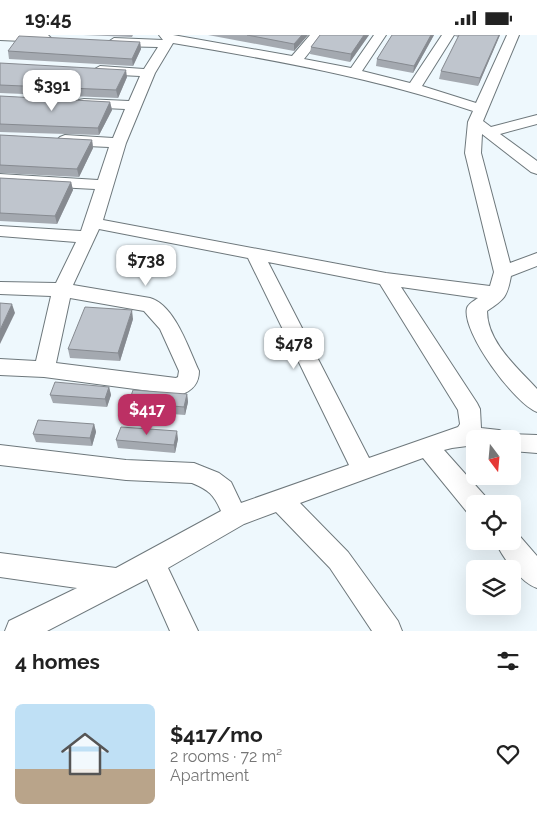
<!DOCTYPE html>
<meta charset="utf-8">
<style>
:root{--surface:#fff;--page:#f6f6f6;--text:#222;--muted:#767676;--line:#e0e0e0;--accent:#bc3064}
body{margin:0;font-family:Raleway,sans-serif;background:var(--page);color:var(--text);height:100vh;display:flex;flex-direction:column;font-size:19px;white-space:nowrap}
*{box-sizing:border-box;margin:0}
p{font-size:16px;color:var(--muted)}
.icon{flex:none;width:28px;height:28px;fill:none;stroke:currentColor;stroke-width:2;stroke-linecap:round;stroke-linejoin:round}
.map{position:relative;height:596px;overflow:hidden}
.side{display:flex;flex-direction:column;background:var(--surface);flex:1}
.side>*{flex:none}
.needle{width:32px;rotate:164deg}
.buttons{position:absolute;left:466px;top:395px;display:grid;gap:10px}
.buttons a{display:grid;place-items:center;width:55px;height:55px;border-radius:8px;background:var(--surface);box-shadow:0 5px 20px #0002;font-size:25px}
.price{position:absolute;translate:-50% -42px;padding:0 11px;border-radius:10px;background:#fff;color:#222;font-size:16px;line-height:32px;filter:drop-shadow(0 1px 2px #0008)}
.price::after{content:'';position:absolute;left:50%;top:30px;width:15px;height:11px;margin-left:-8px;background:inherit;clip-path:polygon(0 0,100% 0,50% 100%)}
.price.on{background:var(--accent);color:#fff}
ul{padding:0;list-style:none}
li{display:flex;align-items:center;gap:15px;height:125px;padding:0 15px}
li+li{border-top:1px solid var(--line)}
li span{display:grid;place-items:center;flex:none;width:140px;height:100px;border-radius:8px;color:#555}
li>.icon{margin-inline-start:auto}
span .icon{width:60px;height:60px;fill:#fffc;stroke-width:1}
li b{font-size:21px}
h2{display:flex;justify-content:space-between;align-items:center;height:60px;padding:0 15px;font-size:21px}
.status{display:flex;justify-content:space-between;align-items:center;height:35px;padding:0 25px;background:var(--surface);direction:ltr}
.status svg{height:14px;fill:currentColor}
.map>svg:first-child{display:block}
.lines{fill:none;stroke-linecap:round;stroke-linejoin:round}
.minor-casing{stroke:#6e787c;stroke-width:2}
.minor{fill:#fff;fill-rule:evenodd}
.wall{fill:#a4a9b0}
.shaded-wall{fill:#868a90}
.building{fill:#bfc5cd;stroke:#868a90}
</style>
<div class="status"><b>19:45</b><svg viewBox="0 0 49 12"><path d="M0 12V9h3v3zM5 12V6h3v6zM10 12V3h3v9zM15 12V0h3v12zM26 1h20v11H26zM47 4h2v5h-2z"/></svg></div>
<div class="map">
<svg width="537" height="596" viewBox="0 0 537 596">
<rect width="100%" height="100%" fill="#eef8fd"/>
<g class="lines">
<g class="minor-casing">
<g id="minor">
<path d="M0 0H48L51 3 45 7 0 5Z"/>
<path d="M159 0H173L292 21 310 0H323L304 24 351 33 374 0H386L362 36 410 48 442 0H454L422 51 476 68 507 0H519L483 86 491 92 537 80V89L500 99 537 126V139L531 137 482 99 481 118 510 228 537 218V231L511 241C507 262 505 264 487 276 487 307 517 332 537 354V377C516 370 461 297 467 273 469 268 474 266 478 263L401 252 477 368 480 374 481 393 499 395 508 399 537 400V418L512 416V404H475V410L452 413 444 415 485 461 488 469H475V479L467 477 423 423 300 468 348 517 398 586 402 596H372L330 533 276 477 244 489 168 533 198 596H170L147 544 47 596H5L9 586 77 553 0 542V518L116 533 221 476C214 460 209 455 192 448L126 445 0 430V410L126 425 194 428 219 438 231 447 241 468 349 430 248 223 99 194 73 250 150 263C175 270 189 315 199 336 199 349 192 356 180 360L44 342 0 340V324L36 326 51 261 0 259V247L56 248 76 207 0 201V191L81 196 95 154 0 149V139L98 145 109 112 65 110 60 108 57 105 60 102 65 100 113 103 125 74 84 72 79 71 77 68 79 65 84 64 129 66 140 41 100 39 93 35 100 31 144 34 158 12 114 11 108 7 114 3 163 5ZM173 8C275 25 375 43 473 76L468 87 465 118 494 237 490 251 386 238 103 185 126 108 155 38ZM268 227 380 249 458 375 460 389 458 392 369 423ZM70 263 144 276 160 294 179 336 178 342 176 343 56 328Z"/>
<path d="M512 496 517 498 537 521V553C520 547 503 523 495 506H512Z"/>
</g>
</g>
<use href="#minor" class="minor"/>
</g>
<g class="wall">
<path d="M83 0H133L132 2Z"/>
<path d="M208 0H308L294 16Z"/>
<path d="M320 0H369L350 27 310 19 311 12Z"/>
<path d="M392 0H434L413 38 376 31 377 24Z"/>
<path d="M455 0H500L478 51 439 44 441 36 458 2 455 1Z"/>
<path d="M140 7 141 14 133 31 9 24 8 16Z"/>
<path d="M0 28 127 42 118 63 0 58Z"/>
<path d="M0 61 110 67 112 75 99 100 0 97Z"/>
<path d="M0 100 92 105 93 113 79 142 0 138Z"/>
<path d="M0 143 71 147 73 155 57 189 0 186Z"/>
<path d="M133 284 120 326 70 323 68 314Z"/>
<path d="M109 352 111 360 107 372 53 368 50 360Z"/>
<path d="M187 359 188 367 185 380 131 376 129 367Z"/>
<path d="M94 389 96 397 92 411 36 407 33 399Z"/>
<path d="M178 404 175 418 118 413 116 405Z"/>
</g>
<g class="shaded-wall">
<path d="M302 0H308L294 16V9Z"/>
<path d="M364 0H369L350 27 351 19Z"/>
<path d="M431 0H434L413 38 414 31Z"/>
<path d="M499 0H500L478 51 480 43Z"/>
<path d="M140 7 141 14 133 31 132 24Z"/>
<path d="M126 35 127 42 118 63 116 55Z"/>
<path d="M110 67 112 75 99 100 98 93Z"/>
<path d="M92 105 93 113 79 142 77 134Z"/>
<path d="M71 147 73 155 57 189 55 181Z"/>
<path d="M12 269 15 278 0 309V295Z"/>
<path d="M132 275 133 284 120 326 118 318Z"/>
<path d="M109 352 111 360 107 372 105 364Z"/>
<path d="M187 359 188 367 185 380 184 372Z"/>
<path d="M94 389 96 397 92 411 90 403Z"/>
<path d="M177 396 178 404 175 418 174 410Z"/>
</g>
<g class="building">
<path d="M247 0H302L294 9Z"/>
<path d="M320 0H364L351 19 311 12Z"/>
<path d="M392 0H431L414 31 377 24Z"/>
<path d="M459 0H499L480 43 441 36Z"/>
<path d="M19 1 140 7 132 24 8 16Z"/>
<path d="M0 28 126 35 116 55 0 50Z"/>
<path d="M0 61 110 67 98 93 0 89Z"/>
<path d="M0 100 92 105 77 134 0 130Z"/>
<path d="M0 143 71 147 55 181 0 178Z"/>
<path d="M0 268 12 269 0 295Z"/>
<path d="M85 272 132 275 118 318 68 314Z"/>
<path d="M55 347 109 352 105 364 50 360Z"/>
<path d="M133 355 187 359 184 372 129 367Z"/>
<path d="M38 385 94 389 90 403 33 399Z"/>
<path d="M121 392 177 396 174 410 116 405Z"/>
</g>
</svg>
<div class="buttons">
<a><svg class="needle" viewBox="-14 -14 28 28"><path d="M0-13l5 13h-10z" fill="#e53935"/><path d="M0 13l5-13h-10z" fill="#767676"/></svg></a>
<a><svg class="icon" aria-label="locate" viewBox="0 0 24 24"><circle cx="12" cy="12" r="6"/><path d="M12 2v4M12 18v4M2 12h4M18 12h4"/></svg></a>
<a><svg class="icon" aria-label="layers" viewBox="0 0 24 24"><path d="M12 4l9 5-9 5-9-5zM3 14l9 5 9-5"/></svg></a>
</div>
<b class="price" style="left:52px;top:77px">$391</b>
<b class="price" style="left:146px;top:252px">$738</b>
<b class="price" style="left:294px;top:335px">$478</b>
<b class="price on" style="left:147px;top:401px">$417</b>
</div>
<section class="side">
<h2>4 homes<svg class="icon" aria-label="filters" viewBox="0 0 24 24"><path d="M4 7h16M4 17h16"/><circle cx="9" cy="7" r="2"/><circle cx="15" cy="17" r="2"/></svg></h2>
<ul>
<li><span style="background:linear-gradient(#bfe0f5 65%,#b9a48a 0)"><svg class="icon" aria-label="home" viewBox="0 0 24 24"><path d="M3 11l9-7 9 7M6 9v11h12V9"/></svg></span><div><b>$417/mo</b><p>2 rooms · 72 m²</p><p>Apartment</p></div><svg class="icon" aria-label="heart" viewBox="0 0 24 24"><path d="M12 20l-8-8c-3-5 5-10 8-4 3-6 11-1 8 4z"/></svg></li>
</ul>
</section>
